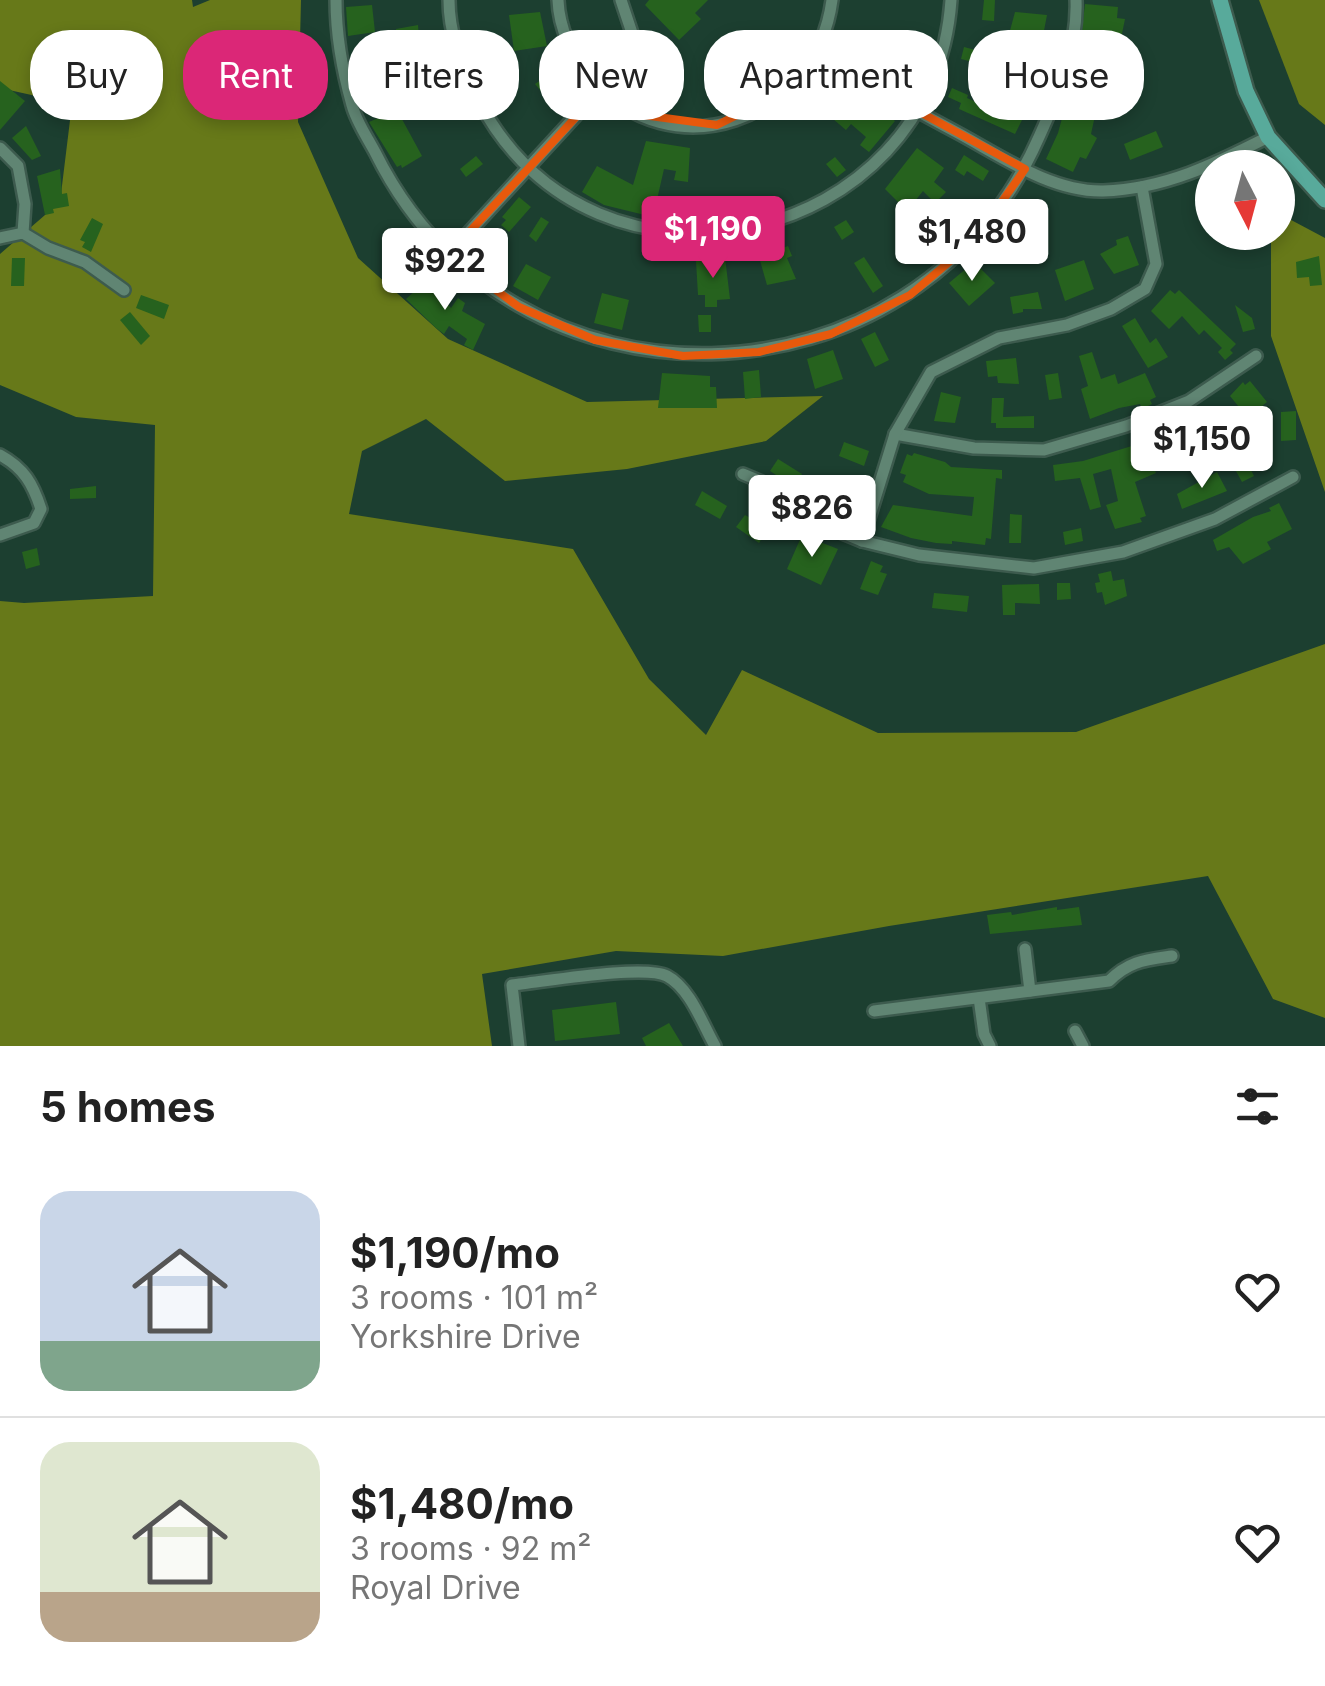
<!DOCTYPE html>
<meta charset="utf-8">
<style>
:root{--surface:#fff;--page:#f6f6f6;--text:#222;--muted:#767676;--line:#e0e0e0;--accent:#db2777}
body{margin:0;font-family:Inter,sans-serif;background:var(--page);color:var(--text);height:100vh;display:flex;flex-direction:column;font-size:38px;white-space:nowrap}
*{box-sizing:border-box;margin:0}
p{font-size:32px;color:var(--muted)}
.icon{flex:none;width:55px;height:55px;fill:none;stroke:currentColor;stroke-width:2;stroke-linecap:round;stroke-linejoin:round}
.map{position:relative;height:1046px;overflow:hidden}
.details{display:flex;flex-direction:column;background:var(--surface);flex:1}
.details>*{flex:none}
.banner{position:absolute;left:30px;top:30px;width:1265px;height:90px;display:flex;gap:20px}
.needle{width:65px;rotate:174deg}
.buttons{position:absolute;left:1195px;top:150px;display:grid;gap:20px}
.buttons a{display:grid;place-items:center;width:100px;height:100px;border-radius:50%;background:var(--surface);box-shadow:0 5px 15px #0003;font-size:50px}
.price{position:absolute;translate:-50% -85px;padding:0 22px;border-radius:10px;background:#fff;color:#222;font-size:32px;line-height:65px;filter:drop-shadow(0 2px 5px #0008)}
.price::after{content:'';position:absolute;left:50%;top:60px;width:30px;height:22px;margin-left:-15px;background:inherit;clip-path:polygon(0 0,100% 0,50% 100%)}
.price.selected{background:var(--accent);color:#fff}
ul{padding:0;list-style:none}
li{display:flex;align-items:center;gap:30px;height:250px;padding:0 40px}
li+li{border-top:2px solid var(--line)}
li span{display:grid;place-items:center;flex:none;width:280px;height:200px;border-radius:30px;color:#555}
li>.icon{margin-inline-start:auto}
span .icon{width:120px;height:120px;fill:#fffc;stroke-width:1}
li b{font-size:42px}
h2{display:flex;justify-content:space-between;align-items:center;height:120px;padding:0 40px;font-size:42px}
.tag{padding:0 35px;border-radius:40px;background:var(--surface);box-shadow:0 5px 15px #0003;font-size:35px;line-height:90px}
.tag.selected{background:var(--accent);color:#fff}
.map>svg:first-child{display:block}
.forest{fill:#677919}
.building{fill:#26621e}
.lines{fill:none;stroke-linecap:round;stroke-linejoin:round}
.minor-casing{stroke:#3d5b4e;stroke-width:16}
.major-casing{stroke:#3d5b4e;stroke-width:20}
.minor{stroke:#608573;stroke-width:11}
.major{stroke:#58aa9b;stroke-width:15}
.marked{fill:none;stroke:#e8590c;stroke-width:8;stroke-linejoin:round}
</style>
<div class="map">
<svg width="1325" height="1046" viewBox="0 0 1325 1046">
<rect width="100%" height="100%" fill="#1c3f30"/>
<g class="forest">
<path d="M0 0H192L193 7 210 0H301L298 122 358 258 448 339 587 402 823 396 766 441 627 469 505 481 426 419 362 451 349 514 573 549 649 679 706 735 742 670 878 733 1076 732 1325 644V1018L1273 999 1208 876 889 926 723 956 616 951 482 974 492 1046H0V601L24 603 153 596 155 425 76 417 0 385V254L60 202 72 104 0 88Z"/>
<path d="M1259 0H1325V125L1299 104Z"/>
<path d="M1278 213 1325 238V492L1271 336V233L1278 232Z"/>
</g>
<g class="building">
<path d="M649 0H708L695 13 701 19 679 40 645 5Z"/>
<path d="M984 0H995L994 21 982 20Z"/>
<path d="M1085 4 1118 7 1117 18 1125 19 1114 73 1108 72 1096 111 1091 134 1097 138 1086 159 1080 157 1073 172 1046 159 1058 133 1079 56Z"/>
<path d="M372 5 375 32 348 36 346 7Z"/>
<path d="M540 12 547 46 514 51 509 15Z"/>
<path d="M1015 12 1047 15 1033 88 1001 79 1014 39 1008 38Z"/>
<path d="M418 25 419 37 397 41 396 29Z"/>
<path d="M852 36 861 40 863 36 882 44 879 51 895 58 890 70 880 65 874 77 867 73 871 64 846 50Z"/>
<path d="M964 47 983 52 981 64 961 59Z"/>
<path d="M557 69 569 87 549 101 535 84Z"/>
<path d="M0 81 25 101 0 130Z"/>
<path d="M431 88 436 102 419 107 414 94Z"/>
<path d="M952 88 968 95 967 98 987 107V104L1022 120 1015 134 959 109 961 103 948 97Z"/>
<path d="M821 90 829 97 827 100 852 117 864 100 895 121 869 152 860 145 866 137 851 124 846 130 812 101Z"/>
<path d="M397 110 422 156 402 168 401 165 397 167 369 122Z"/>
<path d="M26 126 41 156 32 160 12 138Z"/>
<path d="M1156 131 1163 147 1130 160 1124 144Z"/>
<path d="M646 141 690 148 688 182 674 180 676 171 664 169 653 217 604 205 582 192 597 166 633 185Z"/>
<path d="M917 148 944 168 934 182 946 192 935 203 923 191 907 211 885 189Z"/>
<path d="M964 155 989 171 983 181 967 171 964 176 955 170Z"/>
<path d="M476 156 483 164 466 177 460 169Z"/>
<path d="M835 157 846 170 837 177 826 164Z"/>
<path d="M60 169 62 194 67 193 69 206 53 209 54 213 45 215 37 176Z"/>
<path d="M519 197 531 207 509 232 501 225 506 220 502 217Z"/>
<path d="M1012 212 1041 232 1029 235 1013 256 991 237Z"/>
<path d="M541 217 549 222 536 242 529 236Z"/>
<path d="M92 218 103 224 91 252 82 247 85 242 80 240Z"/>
<path d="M846 220 854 232 842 240 834 227Z"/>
<path d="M1128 236 1139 265 1114 274 1100 254 1117 245 1116 240Z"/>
<path d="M788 246 792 256 787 258 796 279 767 285 759 257Z"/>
<path d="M1319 256 1322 285 1310 286 1309 277 1297 278 1296 262Z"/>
<path d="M725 257 730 299 717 300V307H705V295H698L696 261Z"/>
<path d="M864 257 883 286 873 293 854 263Z"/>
<path d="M12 258H25L24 286H11Z"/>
<path d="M1084 260 1094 289 1065 301 1055 270Z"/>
<path d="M974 262 995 283 969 306 949 283Z"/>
<path d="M526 264 551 277 538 300 513 286Z"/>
<path d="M431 276 440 286 435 290 451 308 458 298 465 303 462 311 485 324 473 350 464 345 467 339 449 326 444 334 436 328 406 299Z"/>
<path d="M1170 290 1175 294 1179 290 1236 344 1230 350 1233 353 1225 360 1218 352 1222 348 1204 330 1199 335 1182 316 1169 329 1151 311Z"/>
<path d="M1038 292 1042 309H1023V312L1013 314 1010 297Z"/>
<path d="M602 293 629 300 622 330 594 323Z"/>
<path d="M141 295 169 305 164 319 136 308Z"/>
<path d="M1235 305 1252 318 1255 329 1243 332Z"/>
<path d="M130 312 150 336 141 345 120 320Z"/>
<path d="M698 315H711V332H699Z"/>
<path d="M1135 318 1150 343 1156 338 1168 357 1148 368 1122 326Z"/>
<path d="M875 332 889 360 875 367 861 339Z"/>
<path d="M833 350 843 379 815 389 807 359Z"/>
<path d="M1092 352 1101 379 1115 374 1118 384 1145 373 1156 397 1150 400 1152 404 1142 409 1140 404 1119 408 1090 419 1081 389 1088 386 1079 356Z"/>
<path d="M1016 358 1019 384 998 383 997 376 988 377 986 361Z"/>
<path d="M759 370 761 397 745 399 743 372Z"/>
<path d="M662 373 710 376V387H716L717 408H658Z"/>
<path d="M1058 373 1062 398 1049 400 1045 375Z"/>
<path d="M1250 381 1267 402 1252 414 1247 408 1243 412 1230 396 1243 382 1245 385Z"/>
<path d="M941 392 961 397 955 423 934 421Z"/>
<path d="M992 398H1004L1003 417 1034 416V428H996V423H991Z"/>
<path d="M1296 411V440L1281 441V412Z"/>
<path d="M1148 441 1157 462 1152 464 1156 473 1135 482 1146 516 1140 518 1142 522 1115 529 1106 505 1118 501 1111 469 1093 474 1101 507 1090 510 1080 478 1055 481 1053 465 1083 461Z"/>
<path d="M844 442 869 451 864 466 839 456Z"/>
<path d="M1236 445 1254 468 1251 470 1254 476 1242 482 1225 451Z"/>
<path d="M914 453 945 462 951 467 1002 470V479L996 478 991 539 986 538 985 545 952 541V544L936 543 911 538 881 527 893 505 972 516 974 497 929 494 903 482 906 475 900 473 907 454 912 456Z"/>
<path d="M778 459 802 474 794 487 770 471Z"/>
<path d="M1217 472 1227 491 1182 509 1177 494Z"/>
<path d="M835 476 858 489 847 513 824 503Z"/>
<path d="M96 486V498L70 499V489Z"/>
<path d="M702 491 727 506 720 519 695 505Z"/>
<path d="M1279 503 1292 529 1267 542 1271 549 1243 564 1229 547 1217 551 1213 540 1253 517 1271 511 1269 508Z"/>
<path d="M755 514 763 520 760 525 767 530 759 543 736 527 745 515 752 519Z"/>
<path d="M1010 514 1022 515 1021 543H1009Z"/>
<path d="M1081 528 1083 541 1065 545 1063 532Z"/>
<path d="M802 535 838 549 821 585 787 569Z"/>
<path d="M37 548 40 565 26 569 22 552Z"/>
<path d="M871 561 883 566 880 572 887 574 878 595 860 589Z"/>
<path d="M1111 571 1113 581 1124 579 1127 596 1105 605 1102 592 1097 593 1095 583 1100 582 1098 574Z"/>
<path d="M1057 583H1070L1071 599 1057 600Z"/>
<path d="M1039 584 1040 604 1015 603V615H1003L1002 585Z"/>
<path d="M934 593 969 596 967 612 932 608Z"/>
<path d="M1057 907V910L1079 907 1082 925 990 934 987 915 1011 912 1012 915Z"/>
<path d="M616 1002 620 1034 555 1041 552 1010Z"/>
<path d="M669 1023 683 1046H646L642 1038Z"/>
</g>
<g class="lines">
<g class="minor-casing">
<g id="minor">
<path d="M336 0C336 33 343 73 352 105 356 121 367 137 375 152 511 428 915 419 1039 137 1058 95 1078 48 1076 0"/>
<path d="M449 0C449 35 463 71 479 101 594 323 934 248 951 0"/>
<path d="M558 0C559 28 572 56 590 77 671 173 816 121 832 0"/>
<path d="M816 56C863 81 909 107 956 132 1001 156 1051 192 1103 191 1165 189 1215 164 1268 137"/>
<path d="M0 148 18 166 25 204 23 233"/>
<path d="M0 238 23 233 48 248 85 262 124 290"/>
<path d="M448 255 628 59 634 39 621 0"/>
<path d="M895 434 974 448 1044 450 1126 426 1189 401 1256 356"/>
<path d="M0 455C24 468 33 484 41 509L34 523 0 535"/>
<path d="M743 474 762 482 811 520 862 541 919 555 1034 568 1123 552 1215 519 1293 477"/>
<path d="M862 541 895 434 931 372 999 338 1067 325 1111 309 1145 289 1156 264 1142 187"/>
<path d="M1025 949 1030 991"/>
<path d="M979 998 984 1034 990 1046"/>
<path d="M874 1011 1109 981C1129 961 1145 960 1172 956"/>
<path d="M1075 1031 1083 1046"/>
<path d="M519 1046 512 985C543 982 644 964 667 976 690 988 703 1025 715 1046"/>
</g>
</g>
<g class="major-casing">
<path id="major" d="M1220 0 1246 91 1268 137 1325 200"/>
</g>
<use href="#minor" class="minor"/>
<use href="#major" class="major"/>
</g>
<path class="marked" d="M816 56 1025 169 974 241 910 295 831 334 759 352 683 356 595 340 519 307 448 255 601 90 635 114 717 125 790 89Z"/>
</svg>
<div class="buttons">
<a><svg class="needle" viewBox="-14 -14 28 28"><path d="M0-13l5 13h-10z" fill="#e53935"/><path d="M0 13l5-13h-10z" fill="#767676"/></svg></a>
</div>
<b class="price selected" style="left:713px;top:281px">$1,190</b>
<b class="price" style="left:972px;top:284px">$1,480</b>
<b class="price" style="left:445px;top:313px">$922</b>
<b class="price" style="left:1202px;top:491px">$1,150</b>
<b class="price" style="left:812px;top:560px">$826</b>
<div class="banner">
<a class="tag">Buy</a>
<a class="tag selected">Rent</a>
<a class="tag">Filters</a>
<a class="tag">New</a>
<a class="tag">Apartment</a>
<a class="tag">House</a>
</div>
</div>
<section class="details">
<h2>5 homes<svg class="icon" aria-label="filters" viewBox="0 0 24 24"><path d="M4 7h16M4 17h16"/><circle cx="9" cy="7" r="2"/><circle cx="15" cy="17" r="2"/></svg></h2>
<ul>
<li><span style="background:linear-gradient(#c9d6e8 75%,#7fa58c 0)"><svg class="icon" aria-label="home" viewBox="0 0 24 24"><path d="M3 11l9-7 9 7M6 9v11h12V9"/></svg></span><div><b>$1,190/mo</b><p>3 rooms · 101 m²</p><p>Yorkshire Drive</p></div><svg class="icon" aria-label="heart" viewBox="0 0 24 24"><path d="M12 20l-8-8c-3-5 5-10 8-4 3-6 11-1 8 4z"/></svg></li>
<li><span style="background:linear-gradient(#dfe7d0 75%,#b9a48a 0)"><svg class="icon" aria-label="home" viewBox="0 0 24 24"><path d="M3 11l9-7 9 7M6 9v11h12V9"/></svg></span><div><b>$1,480/mo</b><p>3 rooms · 92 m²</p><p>Royal Drive</p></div><svg class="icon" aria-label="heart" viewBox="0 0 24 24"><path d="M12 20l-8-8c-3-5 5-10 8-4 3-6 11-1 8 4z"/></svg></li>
</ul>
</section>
